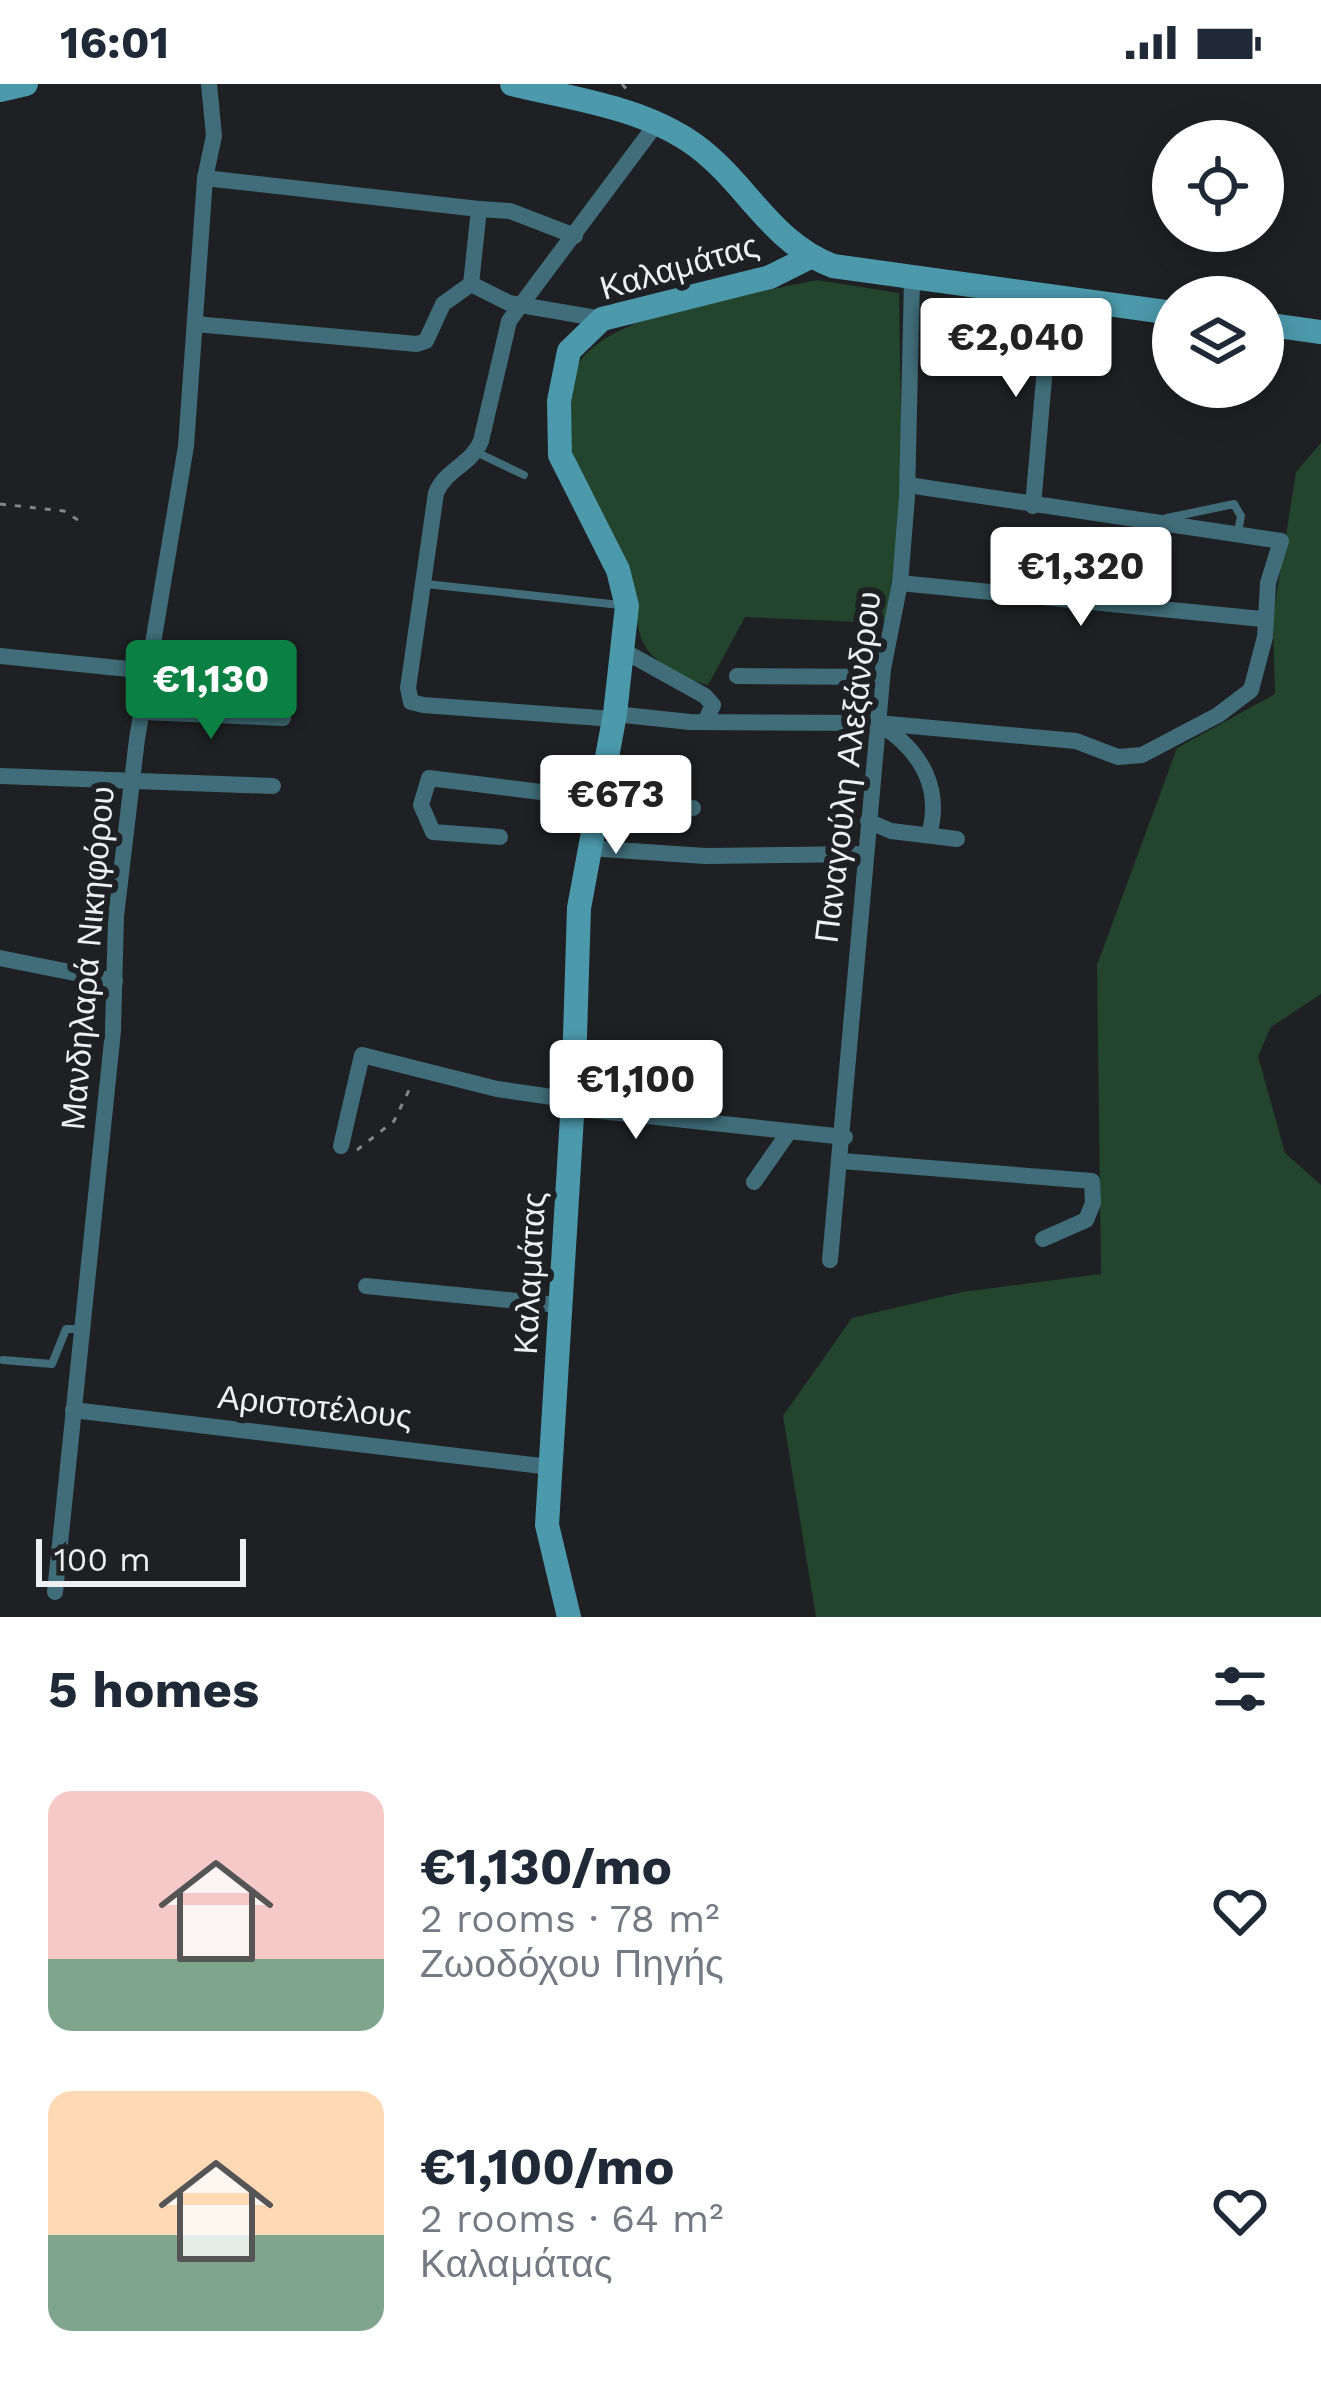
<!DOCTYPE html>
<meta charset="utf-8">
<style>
:root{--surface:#fff;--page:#f6f6f7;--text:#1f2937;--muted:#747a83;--accent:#0b8043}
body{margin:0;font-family:"Work Sans",sans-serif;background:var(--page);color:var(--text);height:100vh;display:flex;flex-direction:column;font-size:45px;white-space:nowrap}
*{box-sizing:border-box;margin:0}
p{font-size:39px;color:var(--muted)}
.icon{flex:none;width:66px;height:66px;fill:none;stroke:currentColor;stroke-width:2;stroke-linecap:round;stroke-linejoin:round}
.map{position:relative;height:1533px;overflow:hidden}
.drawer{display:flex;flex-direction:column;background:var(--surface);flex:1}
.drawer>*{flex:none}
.fabs{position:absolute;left:1152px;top:36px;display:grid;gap:24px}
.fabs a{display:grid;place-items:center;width:132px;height:132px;border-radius:50%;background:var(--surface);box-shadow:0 6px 30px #0003;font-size:60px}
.scale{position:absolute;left:36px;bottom:30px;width:210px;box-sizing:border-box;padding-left:12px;border:6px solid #eeeff0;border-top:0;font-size:33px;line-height:42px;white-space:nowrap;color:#eeeff0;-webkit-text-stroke:9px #1f2023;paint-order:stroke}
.price{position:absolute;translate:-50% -102px;padding:0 27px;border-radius:12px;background:#fff;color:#222;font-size:39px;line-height:78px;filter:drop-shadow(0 3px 6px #0008)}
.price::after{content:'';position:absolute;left:50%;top:72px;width:36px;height:27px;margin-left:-18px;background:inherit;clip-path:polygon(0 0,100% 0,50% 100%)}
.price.on{background:var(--accent);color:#fff}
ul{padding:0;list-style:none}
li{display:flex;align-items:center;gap:36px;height:300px;padding:0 48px}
li span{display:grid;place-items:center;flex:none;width:336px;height:240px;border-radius:24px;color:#555}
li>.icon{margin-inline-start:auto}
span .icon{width:144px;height:144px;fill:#fffc;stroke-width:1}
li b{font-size:51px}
h2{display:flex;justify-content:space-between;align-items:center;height:144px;padding:0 48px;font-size:51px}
.status{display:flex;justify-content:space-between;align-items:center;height:84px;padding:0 60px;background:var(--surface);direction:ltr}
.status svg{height:33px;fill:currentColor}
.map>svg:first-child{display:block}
.green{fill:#23452d}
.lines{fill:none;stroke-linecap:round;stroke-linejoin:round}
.path{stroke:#838486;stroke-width:3;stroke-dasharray:6 9;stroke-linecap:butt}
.lane{stroke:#406d79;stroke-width:8}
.street{stroke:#406d79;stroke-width:16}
.secondary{stroke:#4c99ac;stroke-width:24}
.labels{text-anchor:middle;stroke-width:12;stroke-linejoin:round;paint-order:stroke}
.street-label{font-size:33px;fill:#eeeff0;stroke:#1f2023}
</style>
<div class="status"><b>16:01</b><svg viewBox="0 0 49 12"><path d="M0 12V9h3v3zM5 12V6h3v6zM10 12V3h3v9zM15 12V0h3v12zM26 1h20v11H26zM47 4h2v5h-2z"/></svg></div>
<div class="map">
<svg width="1321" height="1533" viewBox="0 0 1321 1533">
<rect width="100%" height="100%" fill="#1f2023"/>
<g class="green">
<path d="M816 196 899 209 902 403 888 531 882 539 745 533 708 601C690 597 666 585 652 571 631 550 640 519 629 494 606 435 525 325 590 266 637 223 754 211 816 196Z"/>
<path d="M1321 359V910L1271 943 1258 972 1285 1069 1321 1101V1533H816L783 1332 852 1234 962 1208 1101 1190 1097 881 1177 664 1275 610 1273 533 1296 388Z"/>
</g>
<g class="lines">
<g class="path">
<path d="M622 0 629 8"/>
<path d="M0 420 64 427 78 436"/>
<path d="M357 1066 394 1037 411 1002"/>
</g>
<g class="lane">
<path d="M478 369 524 391"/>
<path d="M1167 434 1234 420 1241 432 1238 448"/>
<path d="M426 500 620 521"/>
<path d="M3 1276 52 1280 66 1245H80"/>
</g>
<g class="street">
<path d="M205 94 479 125"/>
<path d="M471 200 509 219 602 235"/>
<path d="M195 240 417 260 426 257 443 220 471 200 479 125 510 127 575 152"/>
<path d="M1033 422 1051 213"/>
<path d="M900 499 1262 535"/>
<path d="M624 567 705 612 713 621 706 636"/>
<path d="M0 572 148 587"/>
<path d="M737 592 882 593"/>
<path d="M142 628 283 634"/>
<path d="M615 630 690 638 878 639 1076 657 1118 673 1142 671 1218 631 1251 606 1265 553 1268 499 1281 457 908 401"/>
<path d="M614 635 423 621 411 618 408 604 436 409C446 385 471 381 481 357L509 237 657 39"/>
<path d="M884 643C922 669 942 705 929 751"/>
<path d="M0 692 273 702"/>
<path d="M595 723 693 724"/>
<path d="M868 737 891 747 957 755"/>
<path d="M500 753 433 748 421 721 429 694 596 715"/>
<path d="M587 764 705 772 865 770"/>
<path d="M0 874 115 897"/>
<path d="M572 1024 845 1053"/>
<path d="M341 1062 362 971 497 1005 573 1016"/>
<path d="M842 1077 1092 1097 1093 1119 1086 1136 1043 1155"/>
<path d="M754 1098 789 1048"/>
<path d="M830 1176 883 585 900 499 907 413 912 195"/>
<path d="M366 1202 558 1221"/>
<path d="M73 1326 550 1383"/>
<path d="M55 1508 113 947 116 832 137 655 186 362 205 94 214 52 209 0"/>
</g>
<g class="secondary">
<path d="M512 0C573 15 642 23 695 61 747 99 770 158 833 182L1173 229"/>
<path d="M0 6 26 0"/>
<path d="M1263 240 1321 248"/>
<path d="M569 1533 547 1441 573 1016 579 824 615 630 627 522 618 486 560 371 559 317 569 267 602 235 770 193 810 173"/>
</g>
</g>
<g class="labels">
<g class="street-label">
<text transform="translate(679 182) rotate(-16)" y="12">Καλαμάτας</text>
<text transform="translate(847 683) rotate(-83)" y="12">Παναγούλη Αλεξάνδρου</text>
<text transform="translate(87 874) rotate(-85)" y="12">Μανδηλαρά Νικηφόρου</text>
<text transform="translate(529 1189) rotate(-87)" y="12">Καλαμάτας</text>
<text transform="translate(315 1322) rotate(6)" y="12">Αριστοτέλους</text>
</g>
</g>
</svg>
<div class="fabs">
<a><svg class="icon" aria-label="locate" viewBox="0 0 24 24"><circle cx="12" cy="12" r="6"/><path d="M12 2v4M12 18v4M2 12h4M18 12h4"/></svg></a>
<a><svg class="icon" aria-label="layers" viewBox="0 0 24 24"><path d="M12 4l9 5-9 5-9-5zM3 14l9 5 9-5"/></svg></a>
</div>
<div class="scale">100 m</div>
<b class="price" style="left:1016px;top:316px">€2,040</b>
<b class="price" style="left:1081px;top:545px">€1,320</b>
<b class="price on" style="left:211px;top:658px">€1,130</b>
<b class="price" style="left:616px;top:773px">€673</b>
<b class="price" style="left:636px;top:1058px">€1,100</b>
</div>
<section class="drawer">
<h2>5 homes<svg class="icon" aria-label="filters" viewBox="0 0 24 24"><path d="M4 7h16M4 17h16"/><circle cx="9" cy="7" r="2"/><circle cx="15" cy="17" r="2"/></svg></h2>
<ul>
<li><span style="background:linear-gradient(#f6c9c9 70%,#7fa58c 0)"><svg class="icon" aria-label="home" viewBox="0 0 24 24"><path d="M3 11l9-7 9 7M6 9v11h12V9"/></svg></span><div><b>€1,130/mo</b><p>2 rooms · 78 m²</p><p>Ζωοδόχου Πηγής</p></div><svg class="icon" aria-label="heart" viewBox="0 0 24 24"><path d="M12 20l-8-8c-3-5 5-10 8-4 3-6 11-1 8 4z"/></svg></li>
<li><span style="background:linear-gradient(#ffd9b3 60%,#7fa58c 0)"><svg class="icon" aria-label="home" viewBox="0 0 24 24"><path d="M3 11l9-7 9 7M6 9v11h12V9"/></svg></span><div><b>€1,100/mo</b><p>2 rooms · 64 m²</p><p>Καλαμάτας</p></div><svg class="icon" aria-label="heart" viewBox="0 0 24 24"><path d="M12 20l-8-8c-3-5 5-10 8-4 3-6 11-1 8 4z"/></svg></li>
</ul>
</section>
